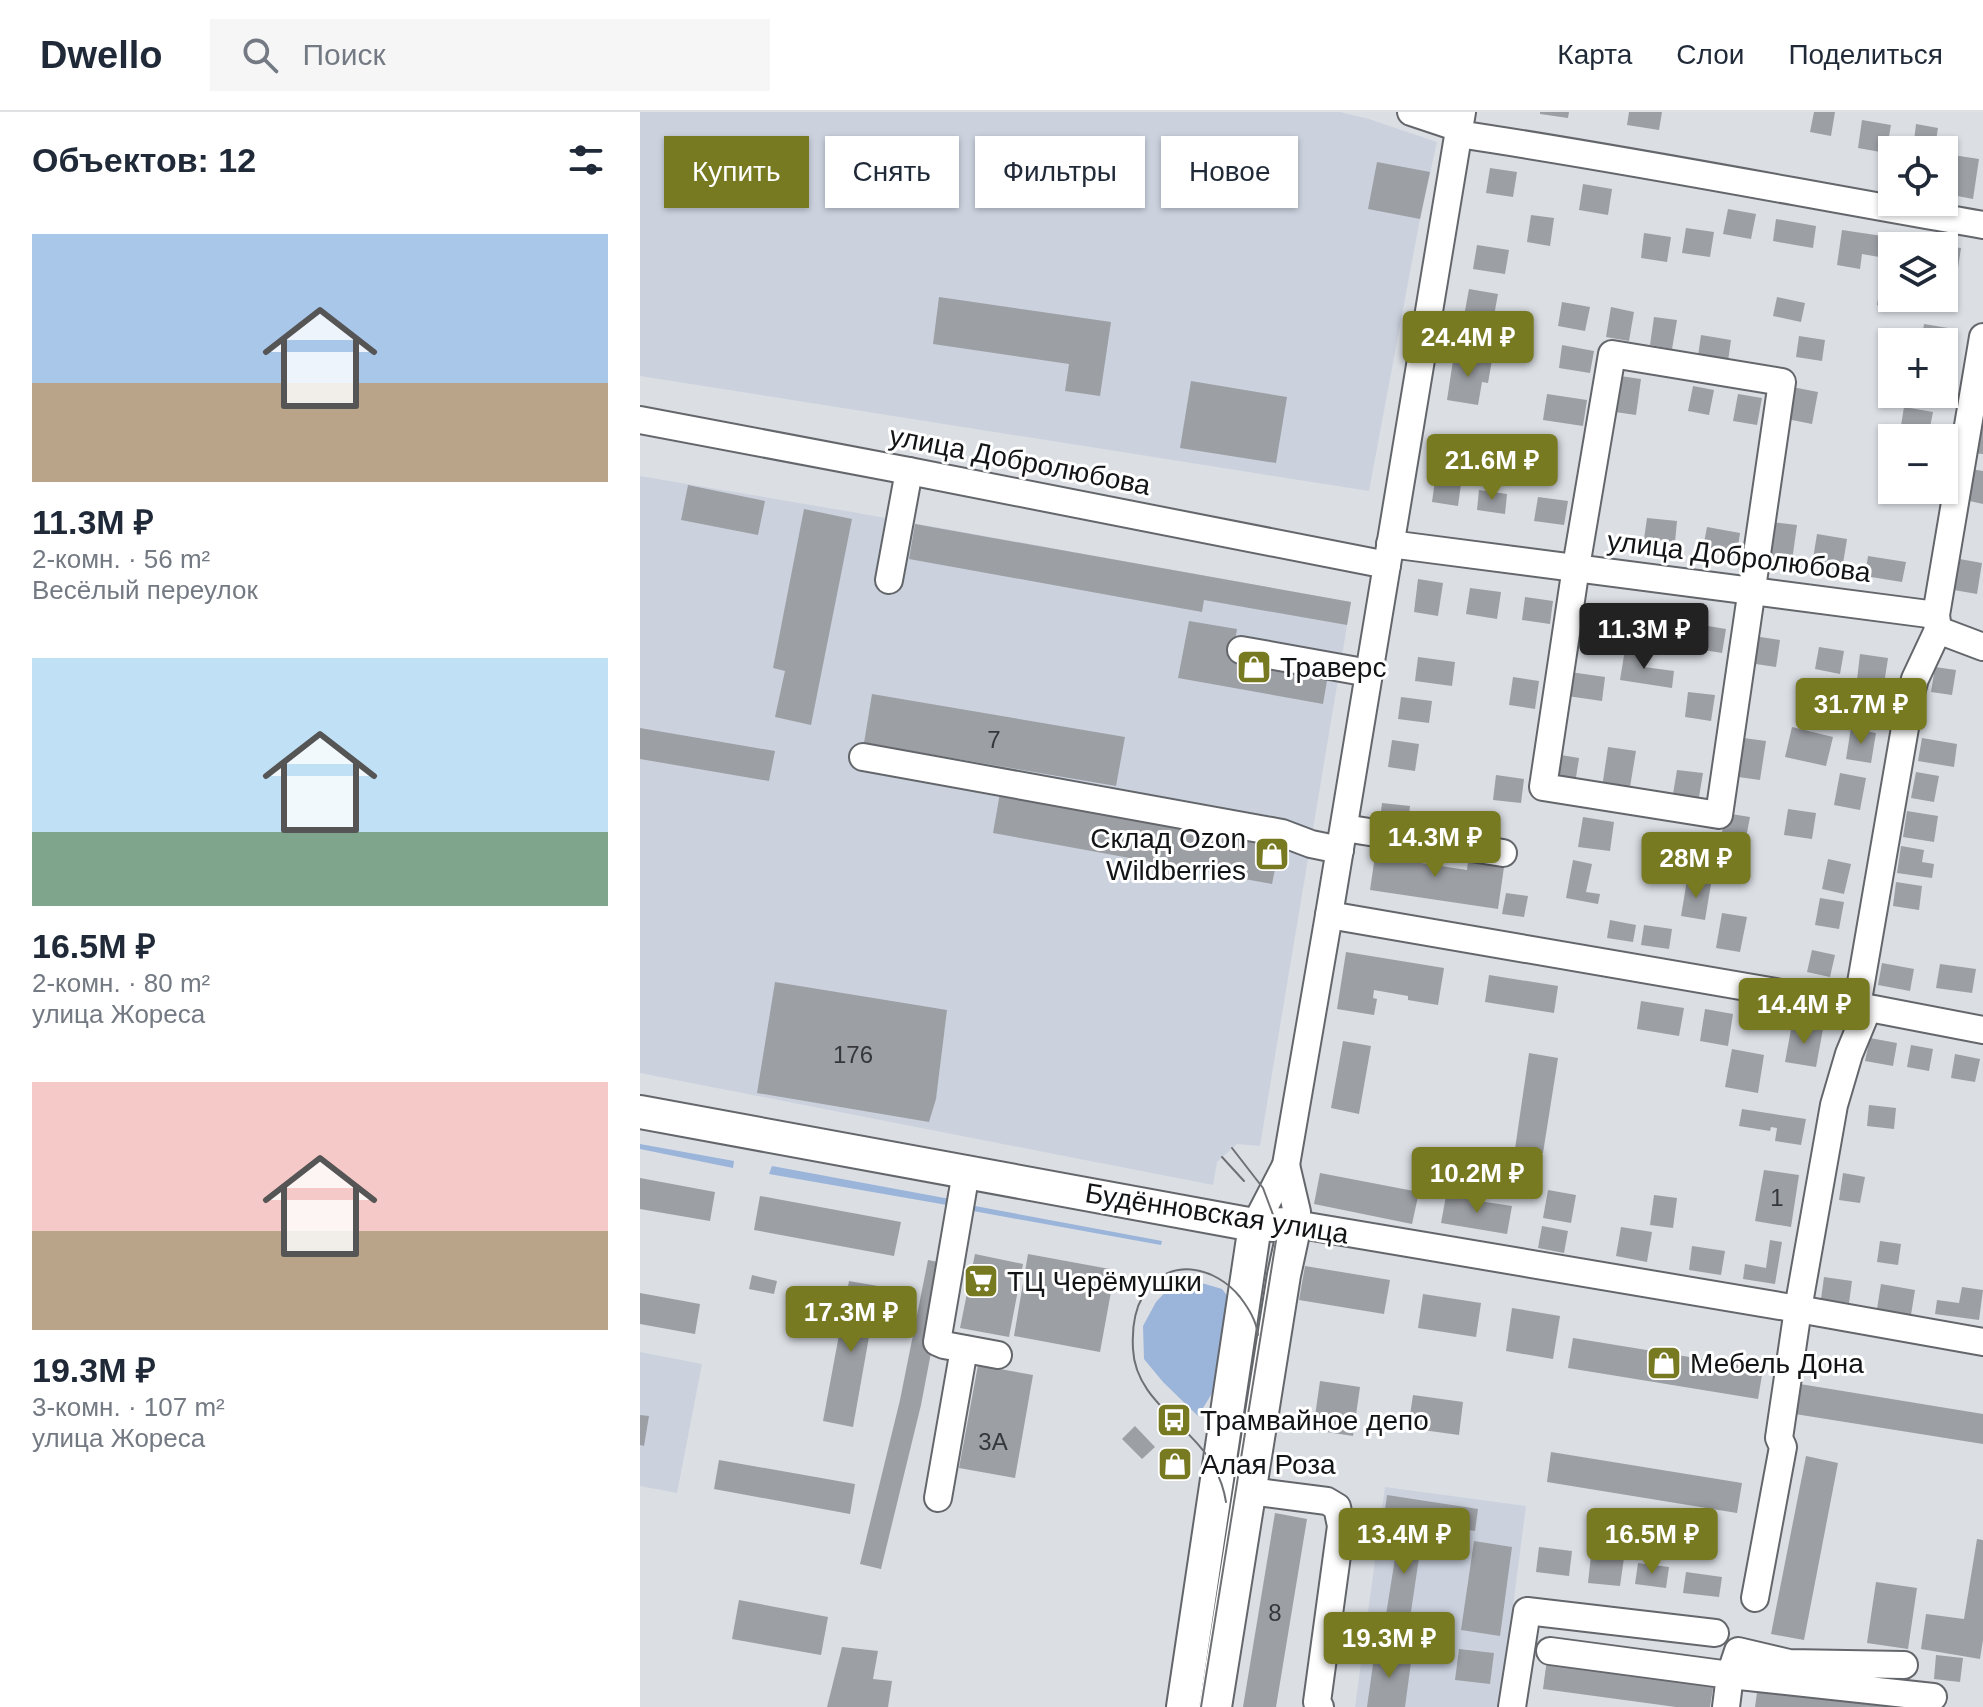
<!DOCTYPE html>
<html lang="ru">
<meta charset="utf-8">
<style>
:root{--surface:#fff;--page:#f6f6f7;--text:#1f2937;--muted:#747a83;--line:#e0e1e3;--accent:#787a21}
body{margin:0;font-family:Arial,sans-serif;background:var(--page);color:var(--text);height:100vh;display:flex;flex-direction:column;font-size:30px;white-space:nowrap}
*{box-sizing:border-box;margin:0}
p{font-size:26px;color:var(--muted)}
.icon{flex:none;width:44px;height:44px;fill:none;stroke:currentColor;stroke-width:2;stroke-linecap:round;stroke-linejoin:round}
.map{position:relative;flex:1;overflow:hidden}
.panel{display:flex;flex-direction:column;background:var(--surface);width:640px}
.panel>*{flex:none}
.banner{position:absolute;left:24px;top:24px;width:760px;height:72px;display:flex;gap:16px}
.tools{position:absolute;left:1238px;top:24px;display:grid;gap:16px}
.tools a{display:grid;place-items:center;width:80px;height:80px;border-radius:0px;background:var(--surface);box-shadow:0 2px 6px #0004;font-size:40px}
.price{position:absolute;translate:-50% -68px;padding:0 18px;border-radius:8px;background:var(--accent);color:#fff;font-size:26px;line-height:52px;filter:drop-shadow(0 2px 4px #0008)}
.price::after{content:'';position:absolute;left:50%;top:48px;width:24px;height:18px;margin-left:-12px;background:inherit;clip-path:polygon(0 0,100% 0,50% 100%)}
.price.current{background:#222;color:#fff}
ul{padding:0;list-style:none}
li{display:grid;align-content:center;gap:16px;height:424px;padding:0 32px}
li span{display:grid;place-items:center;height:248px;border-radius:0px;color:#555}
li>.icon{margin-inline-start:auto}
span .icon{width:144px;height:144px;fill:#fffc;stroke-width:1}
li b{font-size:34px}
h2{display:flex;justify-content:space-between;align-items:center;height:96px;padding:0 32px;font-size:34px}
.pill{padding:0 28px;border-radius:0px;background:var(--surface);box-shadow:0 2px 6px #0004;font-size:28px;line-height:72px}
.pill.current{background:var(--accent);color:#fff}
header{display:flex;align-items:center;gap:48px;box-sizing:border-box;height:112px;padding:0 40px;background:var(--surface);border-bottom:2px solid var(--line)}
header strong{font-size:38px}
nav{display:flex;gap:44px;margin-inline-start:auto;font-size:28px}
.search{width:560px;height:72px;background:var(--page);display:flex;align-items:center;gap:20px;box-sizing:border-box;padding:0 28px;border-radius:0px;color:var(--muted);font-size:30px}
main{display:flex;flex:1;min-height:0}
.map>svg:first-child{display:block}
.built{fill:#cbd2de}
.green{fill:#9bb4da}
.building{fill:#9c9fa4}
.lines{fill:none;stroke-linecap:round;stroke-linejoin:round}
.minor-casing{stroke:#63666a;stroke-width:30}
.major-casing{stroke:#63666a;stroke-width:36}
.minor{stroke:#fff;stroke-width:26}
.major{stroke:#fff;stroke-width:32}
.tram{stroke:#6e7073;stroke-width:2}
.labels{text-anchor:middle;stroke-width:6;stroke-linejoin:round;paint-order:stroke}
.number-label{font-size:24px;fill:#35373a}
.street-label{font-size:28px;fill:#131416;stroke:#fff}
.poi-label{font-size:28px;fill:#131416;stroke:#fff;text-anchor:start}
</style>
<header>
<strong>Dwello</strong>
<div class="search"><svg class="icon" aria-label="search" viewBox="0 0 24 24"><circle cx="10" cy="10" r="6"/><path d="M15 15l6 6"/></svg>Поиск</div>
<nav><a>Карта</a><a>Слои</a><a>Поделиться</a></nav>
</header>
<main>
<section class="panel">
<h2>Объектов: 12<svg class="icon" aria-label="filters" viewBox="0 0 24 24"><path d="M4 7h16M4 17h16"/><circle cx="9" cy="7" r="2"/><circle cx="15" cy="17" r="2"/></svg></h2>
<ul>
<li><span style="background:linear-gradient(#a9c7e8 60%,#b9a48a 0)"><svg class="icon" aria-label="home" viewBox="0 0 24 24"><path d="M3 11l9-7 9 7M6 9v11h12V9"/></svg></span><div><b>11.3M ₽</b><p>2-комн. · 56 m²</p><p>Весёлый переулок</p></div></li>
<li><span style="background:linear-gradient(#bfe0f5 70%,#7fa58c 0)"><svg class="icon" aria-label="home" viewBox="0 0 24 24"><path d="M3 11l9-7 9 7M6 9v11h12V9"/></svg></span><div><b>16.5M ₽</b><p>2-комн. · 80 m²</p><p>улица Жореса</p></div></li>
<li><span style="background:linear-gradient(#f6c9c9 60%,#b9a48a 0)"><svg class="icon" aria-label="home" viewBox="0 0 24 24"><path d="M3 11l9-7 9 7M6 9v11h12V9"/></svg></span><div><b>19.3M ₽</b><p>3-комн. · 107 m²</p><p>улица Жореса</p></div></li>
</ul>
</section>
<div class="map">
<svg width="1343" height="1595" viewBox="0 0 1343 1595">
<rect width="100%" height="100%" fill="#dbdfe4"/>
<g class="built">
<path d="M0 0H700L729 7 797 30 780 107 729 379 0 264Z"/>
<path d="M0 364 218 401 711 490 620 1034 597 1032 577 1050 573 1073 0 961Z"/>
<path d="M0 1240 62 1252 37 1381 0 1374Z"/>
<path d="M745 1375 886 1394 860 1595H715Z"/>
</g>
<g class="green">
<path d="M0 1032 94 1049 93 1056 0 1037Z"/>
<path d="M132 1054 310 1087 307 1093 129 1062Z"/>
<path d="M335 1094 522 1129 521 1133 333 1099Z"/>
<path d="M548 1167 582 1177 592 1190 581 1267 558 1304 523 1270 504 1247 503 1214 516 1190 531 1174Z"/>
</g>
<g class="building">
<path d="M900 0H929L928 6 900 2Z"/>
<path d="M989 0H1022L1019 18 987 13Z"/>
<path d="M1174 0H1195L1191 24 1170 20Z"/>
<path d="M1222 8 1251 13 1246 41 1218 36Z"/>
<path d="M1276 12 1298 16 1295 35 1286 34 1285 38H1273Z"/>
<path d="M1313 43 1339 47 1333 87 1307 82Z"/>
<path d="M737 50 790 60 780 107 728 97Z"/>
<path d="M850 56 877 60 873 85 846 81Z"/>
<path d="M943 72 972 77 968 103 939 98Z"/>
<path d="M1088 97 1116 102 1111 127 1083 122Z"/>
<path d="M891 103 914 106 910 134 887 130Z"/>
<path d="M1136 107 1176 114 1173 136 1133 129Z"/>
<path d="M1046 116 1074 120 1070 145 1042 141Z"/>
<path d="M1202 118 1249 125 1245 146 1222 142 1220 157 1197 153Z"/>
<path d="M1004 121 1031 125 1027 150 1001 146Z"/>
<path d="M837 133 869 138 865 162 833 157Z"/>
<path d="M1304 134 1321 136 1316 169 1304 168Z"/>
<path d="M1243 159 1252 161V186H1264L1262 197 1237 193Z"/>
<path d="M829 177 858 182 853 209 824 204Z"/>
<path d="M299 185 471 210 460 284 425 279 429 252 293 232Z"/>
<path d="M1137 185 1165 191 1161 210 1133 204Z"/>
<path d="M922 190 950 195 945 219 918 214Z"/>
<path d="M971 195 994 200 989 229 966 225Z"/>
<path d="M1014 205 1037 208 1032 237 1010 233Z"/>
<path d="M1284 212 1308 216 1305 230H1281Z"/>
<path d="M1061 223 1091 228 1088 249 1058 244Z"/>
<path d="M1159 224 1185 228 1182 249 1156 245Z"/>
<path d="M922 233 954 239 950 261 919 256Z"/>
<path d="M814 242 852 248 848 271 842 270 838 293 807 288Z"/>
<path d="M980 264 1001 267 996 303 975 300Z"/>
<path d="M551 269 647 285 636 351 540 336Z"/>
<path d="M1053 274 1074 278 1069 303 1048 299Z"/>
<path d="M1152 275 1178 280 1172 312 1147 307Z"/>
<path d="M907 282 947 288 943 314 903 308Z"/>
<path d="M1098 282 1122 286 1117 313 1093 309Z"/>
<path d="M1264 295 1293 300 1288 326H1259Z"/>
<path d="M1336 315 1343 316V342L1332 341Z"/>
<path d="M1249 354H1252V378H1280L1278 389 1244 383Z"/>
<path d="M1331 357 1343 359V392L1325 388Z"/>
<path d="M795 368 821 372 818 394 792 390Z"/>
<path d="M48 373 125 389 118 423 41 408Z"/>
<path d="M839 378 867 382 865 402 837 398Z"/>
<path d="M898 385 928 389 924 413 894 409Z"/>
<path d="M164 397 212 407 171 613 135 605 145 559 133 556Z"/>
<path d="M1007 406 1037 409 1035 430 1004 427Z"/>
<path d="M1132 410 1157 413 1152 449 1127 446Z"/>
<path d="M275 412 711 490 707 513 564 488 562 500 269 447Z"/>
<path d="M1067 415 1100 421 1097 441 1063 436Z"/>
<path d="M1177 422 1207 427 1202 458 1172 453Z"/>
<path d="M1228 444 1266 450 1262 470 1225 464Z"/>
<path d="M1314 446 1342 451 1337 482 1308 477Z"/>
<path d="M778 467 803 471 798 504 774 500Z"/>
<path d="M830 476 861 480 857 507 826 502Z"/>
<path d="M885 485 913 489 910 512 882 508Z"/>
<path d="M941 494 966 497 962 527 937 524Z"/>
<path d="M549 509 597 517 593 540 689 557 683 592 538 566Z"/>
<path d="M1056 512 1086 517 1082 541 1052 536Z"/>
<path d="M1114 524 1140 528 1136 555 1109 551Z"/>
<path d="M1179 535 1204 539 1200 562 1175 557Z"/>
<path d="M985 537 1006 540 1004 555 1034 559 1032 576 980 568Z"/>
<path d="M1220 542 1248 546 1244 572 1217 568Z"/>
<path d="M778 545 815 550 812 574 775 569Z"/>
<path d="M1295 555 1316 558 1312 583 1291 580Z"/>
<path d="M930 560 965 565 962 589 927 584Z"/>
<path d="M873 565 899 569 895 597 869 593Z"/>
<path d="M1048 580 1075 583 1071 609 1045 605Z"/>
<path d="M232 582 485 625 476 674 224 631Z"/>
<path d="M761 585 792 589 789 611 758 607Z"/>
<path d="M1152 615 1193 625 1186 654 1145 645Z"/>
<path d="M0 616 135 639 129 669 0 647Z"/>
<path d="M1211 616 1236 621 1231 651 1206 647Z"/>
<path d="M1096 625 1126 629 1120 668 1091 664Z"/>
<path d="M1282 626 1317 632 1314 655 1278 649Z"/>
<path d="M752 628 779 632 775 659 748 655Z"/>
<path d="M968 635 996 639 989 681 962 676Z"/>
<path d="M915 642 939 646 935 672 911 668Z"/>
<path d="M1037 658 1063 661 1058 691 1032 688Z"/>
<path d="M1276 660 1299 664 1294 690 1271 686Z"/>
<path d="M1200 661 1226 666 1220 698 1194 693Z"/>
<path d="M856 663 884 667 881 691 853 688Z"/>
<path d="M360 681 641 728 632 772 353 721Z"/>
<path d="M742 691 770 694 767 719 739 716Z"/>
<path d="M1148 697 1176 701 1172 727 1144 723Z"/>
<path d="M1267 699 1298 704 1294 730 1263 725Z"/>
<path d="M1085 701 1110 705 1105 731 1081 727Z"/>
<path d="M943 705 974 710 970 739 938 735Z"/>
<path d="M737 730 771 735 768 749 827 758 828 750 864 755 858 797 730 778Z"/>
<path d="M1015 730 1038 733 1034 763 1011 759Z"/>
<path d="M1261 734 1284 738 1282 750 1294 752 1292 766 1257 761Z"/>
<path d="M1188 747 1211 752 1204 782 1182 777Z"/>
<path d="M933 748 952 752 946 780 960 782 958 792 926 786Z"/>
<path d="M1047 768 1071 772 1065 808 1041 804Z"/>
<path d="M1256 770 1282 774 1279 798 1253 794Z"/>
<path d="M866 781 888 784 884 805 862 802Z"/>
<path d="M1180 786 1204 790 1199 817 1175 813Z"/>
<path d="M1082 801 1107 805 1100 840 1076 836Z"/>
<path d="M970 808 996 813 993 830 967 826Z"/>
<path d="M1004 813 1032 817 1029 837 1001 833Z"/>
<path d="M1172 838 1195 843 1190 865 1167 860Z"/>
<path d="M706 840 804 856 798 893 768 888V884L734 878 733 886 737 887 734 903 697 897Z"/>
<path d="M1242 851 1274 857 1270 879 1238 873Z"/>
<path d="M1300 852 1336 857 1332 881 1296 876Z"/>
<path d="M849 863 918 874 914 901 845 890Z"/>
<path d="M135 870 307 898 296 987 289 1010 117 981Z"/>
<path d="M1001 889 1044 896 1039 924 997 917Z"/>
<path d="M1065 897 1093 902 1088 934 1060 929Z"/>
<path d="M1152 912 1183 917 1176 955 1145 950Z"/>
<path d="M1230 926 1257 931 1253 954 1225 949Z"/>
<path d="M703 929 731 934 719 1002 691 996Z"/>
<path d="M1271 933 1293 937 1289 959 1267 955Z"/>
<path d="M1092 937 1124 943 1118 981 1085 975Z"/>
<path d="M889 941 918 946 903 1041 875 1037Z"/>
<path d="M1315 942 1340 947 1335 970 1311 966Z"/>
<path d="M1229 993 1256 996 1254 1017 1227 1014Z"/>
<path d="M1102 997 1166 1007 1161 1033 1135 1029 1137 1016 1131 1015 1130 1019 1099 1014Z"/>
<path d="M1124 1058 1159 1063 1151 1115 1115 1109Z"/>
<path d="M680 1061 779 1080 772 1112 674 1092Z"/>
<path d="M1203 1061 1225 1065 1220 1091 1199 1088Z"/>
<path d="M0 1066 75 1080 70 1109 0 1097Z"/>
<path d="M908 1078 936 1083 931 1111 903 1106Z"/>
<path d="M1014 1083 1037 1086 1033 1116 1010 1113Z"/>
<path d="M120 1084 261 1110 254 1144 114 1118Z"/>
<path d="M806 1084 872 1094 867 1122 801 1111Z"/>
<path d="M902 1114 928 1119 924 1141 898 1136Z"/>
<path d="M981 1115 1012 1120 1007 1150 976 1144Z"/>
<path d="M1130 1128 1142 1130 1135 1172 1103 1167 1105 1152 1126 1156Z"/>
<path d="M1240 1129 1261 1132 1258 1153 1237 1150Z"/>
<path d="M1052 1134 1085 1139 1081 1163 1049 1158Z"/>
<path d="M335 1142 383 1152 369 1225 320 1216Z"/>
<path d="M388 1142 475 1158 460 1240 374 1224Z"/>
<path d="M288 1148 308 1152 281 1293 241 1457 220 1452 260 1288Z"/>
<path d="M665 1154 750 1168 744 1202 659 1188Z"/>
<path d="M112 1163 137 1169 134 1182 109 1177Z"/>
<path d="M1184 1165 1212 1169 1209 1191 1181 1187Z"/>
<path d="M209 1169 238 1174 213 1315 183 1309Z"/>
<path d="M1241 1172 1275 1178 1271 1203 1237 1197Z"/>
<path d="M1322 1175 1343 1178 1339 1208 1295 1202 1297 1188 1319 1191Z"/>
<path d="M0 1181 60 1192 55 1222 0 1212Z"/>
<path d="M783 1182 841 1191 836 1225 778 1216Z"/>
<path d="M872 1196 920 1204 913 1247 866 1239Z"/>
<path d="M933 1226 1123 1257 1118 1287 928 1256Z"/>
<path d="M338 1253 393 1263 375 1366 319 1356Z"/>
<path d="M680 1269 720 1275 713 1324 673 1318Z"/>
<path d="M1160 1272 1343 1302V1332L1155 1302Z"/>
<path d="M773 1283 823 1290 819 1323 768 1316Z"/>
<path d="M0 1303 9 1304 4 1334 0 1333Z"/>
<path d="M495 1314 515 1335 502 1347 482 1327Z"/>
<path d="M911 1340 1102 1371 1097 1401 907 1370Z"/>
<path d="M1166 1344 1198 1351 1164 1528 1131 1522Z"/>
<path d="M79 1348 215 1372 210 1402 74 1377Z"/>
<path d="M747 1383 838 1397 835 1419 744 1405Z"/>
<path d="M635 1401 667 1407 636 1595H603Z"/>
<path d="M760 1415 783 1419 769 1513 745 1509Z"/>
<path d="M1337 1427 1343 1428V1528L1340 1547 1281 1537 1286 1502 1324 1507Z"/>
<path d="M834 1429 872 1435 860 1524 821 1518Z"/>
<path d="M899 1435 932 1439 929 1464 896 1460Z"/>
<path d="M951 1443 984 1446 980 1474 948 1471Z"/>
<path d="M998 1451 1029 1455 1026 1476 995 1472Z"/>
<path d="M1046 1460 1082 1465 1079 1485 1043 1481Z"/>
<path d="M1236 1470 1277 1476 1268 1537 1227 1531Z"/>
<path d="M99 1488 188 1505 181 1543 92 1527Z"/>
<path d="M202 1535 238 1539 233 1567 252 1569 248 1595H187Z"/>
<path d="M819 1537 854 1541 850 1572 815 1568Z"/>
<path d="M735 1538 772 1543 765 1595H727Z"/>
<path d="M1296 1543 1323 1546 1320 1570 1294 1567Z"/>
<path d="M907 1547 1074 1570 1070 1595H1036L903 1577Z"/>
<path d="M1118 1573 1286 1595H1115Z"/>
</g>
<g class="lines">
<g class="minor-casing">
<g id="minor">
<path d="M771 0 819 16"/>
<path d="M818 22C993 48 1168 83 1343 113"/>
<path d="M972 242 1142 270 1079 703 903 675 936 455Z"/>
<path d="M0 308 269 359 747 453"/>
<path d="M750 432 1296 503"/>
<path d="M249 468 269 359"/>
<path d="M1298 518 1343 535"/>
<path d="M601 538 729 561"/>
<path d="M223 645 642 721 671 732 700 738"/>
<path d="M704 716 863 741"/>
<path d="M689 803 1234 897 1343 918"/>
<path d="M1217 894 1271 581 1275 567 1298 518 1296 503 1343 225"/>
<path d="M646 1053 657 1100 655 1112 1158 1197 1343 1230"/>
<path d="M326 1060 297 1230 304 1233 358 1243"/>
<path d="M615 1113 646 1053 689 803 822 0"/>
<path d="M610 1379 687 1389 697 1395 701 1414 677 1590 680 1595"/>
<path d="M298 1386 324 1237"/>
<path d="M1115 1486 1143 1335 1139 1326 1158 1197 1194 993 1209 942 1228 896"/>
<path d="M910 1539 1090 1563 1086 1595"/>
<path d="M1264 1553 1149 1551 1098 1539 1090 1563 1293 1585"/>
<path d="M872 1595 887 1499 1075 1521"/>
</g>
</g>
<g class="major-casing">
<g id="major">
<path d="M0 1000 603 1111 615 1113 655 1112 644 1163 575 1595"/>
<path d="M543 1595 615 1113"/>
</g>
</g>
<use href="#minor" class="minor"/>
<use href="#major" class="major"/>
<g class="tram">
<path d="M582 1045 604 1069"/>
<path d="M586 1390C584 1377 580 1366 574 1355 552 1313 495 1289 493 1237 492 1219 494 1199 503 1184 527 1143 575 1154 600 1185 609 1197 616 1208 618 1223"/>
<path d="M561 1595 638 1116 623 1076 592 1036"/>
</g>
</g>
<defs>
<g id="shop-square" transform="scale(1.8)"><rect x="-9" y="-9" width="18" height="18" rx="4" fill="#787a21" stroke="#fff"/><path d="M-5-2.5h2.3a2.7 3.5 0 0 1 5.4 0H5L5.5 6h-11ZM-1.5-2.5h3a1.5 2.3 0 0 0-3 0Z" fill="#fff"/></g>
<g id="supermarket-square" transform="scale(1.8)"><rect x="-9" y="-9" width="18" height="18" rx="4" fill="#787a21" stroke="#fff"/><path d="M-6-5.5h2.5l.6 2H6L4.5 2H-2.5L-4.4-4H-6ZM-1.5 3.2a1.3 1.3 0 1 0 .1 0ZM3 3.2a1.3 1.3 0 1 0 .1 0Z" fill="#fff"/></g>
<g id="bus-square" transform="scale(1.8)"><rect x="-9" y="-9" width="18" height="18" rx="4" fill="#787a21" stroke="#fff"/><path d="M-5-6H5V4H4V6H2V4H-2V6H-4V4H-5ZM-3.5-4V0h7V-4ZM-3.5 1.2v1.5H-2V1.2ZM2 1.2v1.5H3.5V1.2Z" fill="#fff"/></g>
</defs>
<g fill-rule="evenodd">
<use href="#shop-square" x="614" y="555"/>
<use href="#shop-square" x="632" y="742"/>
<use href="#supermarket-square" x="341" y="1169"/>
<use href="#shop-square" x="1024" y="1251"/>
<use href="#bus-square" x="534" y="1308"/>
<use href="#shop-square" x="535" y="1352"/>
</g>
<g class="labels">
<g class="number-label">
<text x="354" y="636">7</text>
<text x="213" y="951">176</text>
<text x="1137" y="1094">1</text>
<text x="353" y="1338">3А</text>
<text x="635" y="1509">8</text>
</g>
<g class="street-label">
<text transform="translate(380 348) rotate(11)" y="10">улица Добролюбова</text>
<text transform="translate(1099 444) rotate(7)" y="10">улица Добролюбова</text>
<text transform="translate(577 1101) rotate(9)" y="10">Будённовская улица</text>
</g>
<g class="poi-label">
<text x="640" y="565">Траверс</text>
<text x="606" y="736" text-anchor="end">Склад Ozon<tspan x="606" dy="32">Wildberries</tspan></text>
<text x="367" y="1179">ТЦ Черёмушки</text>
<text x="1050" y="1261">Мебель Дона</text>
<text x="560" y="1318">Трамвайное депо</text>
<text x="561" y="1362">Алая Роза</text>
</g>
</g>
</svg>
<div class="tools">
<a><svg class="icon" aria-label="locate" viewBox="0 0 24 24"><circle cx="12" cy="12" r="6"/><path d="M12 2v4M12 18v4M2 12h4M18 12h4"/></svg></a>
<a><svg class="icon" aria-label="layers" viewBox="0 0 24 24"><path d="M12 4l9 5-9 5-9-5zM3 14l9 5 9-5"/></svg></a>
<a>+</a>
<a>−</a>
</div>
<b class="price" style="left:828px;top:267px">24.4M ₽</b>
<b class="price" style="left:852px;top:390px">21.6M ₽</b>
<b class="price current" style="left:1004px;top:559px">11.3M ₽</b>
<b class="price" style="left:1221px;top:634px">31.7M ₽</b>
<b class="price" style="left:795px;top:767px">14.3M ₽</b>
<b class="price" style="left:1056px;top:788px">28M ₽</b>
<b class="price" style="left:1164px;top:934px">14.4M ₽</b>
<b class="price" style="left:837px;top:1103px">10.2M ₽</b>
<b class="price" style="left:211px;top:1242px">17.3M ₽</b>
<b class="price" style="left:764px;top:1464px">13.4M ₽</b>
<b class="price" style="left:1012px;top:1464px">16.5M ₽</b>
<b class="price" style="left:749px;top:1568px">19.3M ₽</b>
<div class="banner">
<a class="pill current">Купить</a>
<a class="pill">Снять</a>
<a class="pill">Фильтры</a>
<a class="pill">Новое</a>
</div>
</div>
</main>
